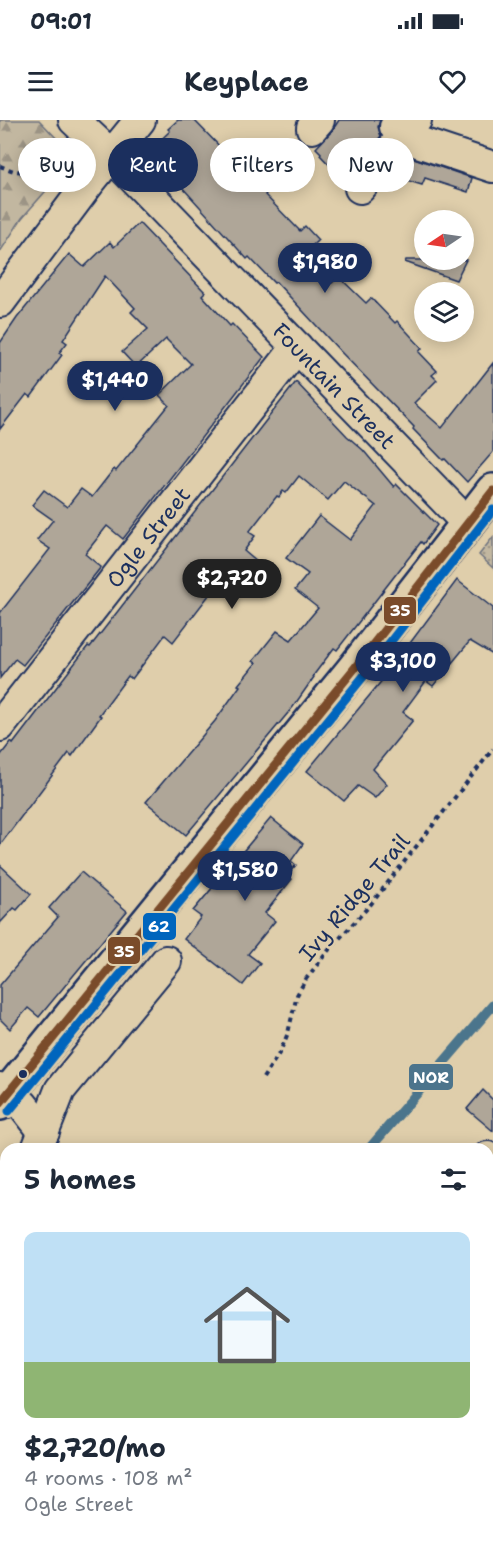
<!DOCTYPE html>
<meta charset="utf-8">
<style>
:root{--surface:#fff;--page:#f6f6f7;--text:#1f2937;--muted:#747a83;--line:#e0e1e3;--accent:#1b2f5e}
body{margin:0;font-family:"Shantell Sans",sans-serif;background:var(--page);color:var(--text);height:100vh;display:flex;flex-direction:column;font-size:22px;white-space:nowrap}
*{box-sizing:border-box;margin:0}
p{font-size:20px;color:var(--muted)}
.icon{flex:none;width:33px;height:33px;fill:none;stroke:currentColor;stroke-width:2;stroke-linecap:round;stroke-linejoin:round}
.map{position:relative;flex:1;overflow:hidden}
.sheet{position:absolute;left:0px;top:1023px;width:494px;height:404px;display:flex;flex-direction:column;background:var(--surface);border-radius:18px 18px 0 0;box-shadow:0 3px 15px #0003}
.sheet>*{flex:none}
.guide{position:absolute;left:18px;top:18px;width:458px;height:54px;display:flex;gap:12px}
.needle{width:39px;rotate:257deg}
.fabs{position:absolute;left:414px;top:90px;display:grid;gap:12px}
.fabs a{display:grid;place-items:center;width:60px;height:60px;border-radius:50%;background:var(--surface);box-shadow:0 3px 15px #0003;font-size:30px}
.price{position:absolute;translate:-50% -51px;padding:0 14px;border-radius:21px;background:var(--accent);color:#fff;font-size:20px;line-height:39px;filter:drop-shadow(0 2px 3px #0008)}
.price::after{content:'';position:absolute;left:50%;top:36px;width:18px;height:14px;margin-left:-9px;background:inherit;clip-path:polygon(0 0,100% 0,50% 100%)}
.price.current{background:#222;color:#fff}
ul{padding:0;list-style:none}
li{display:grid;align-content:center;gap:12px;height:318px;padding:0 24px}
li+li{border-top:2px solid var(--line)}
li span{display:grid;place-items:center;height:186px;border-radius:12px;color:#555}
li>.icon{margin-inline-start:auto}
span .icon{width:108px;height:108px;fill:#fffc;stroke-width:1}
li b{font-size:26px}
h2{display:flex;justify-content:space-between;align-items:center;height:72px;padding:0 24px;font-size:26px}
.pill{padding:0 21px;border-radius:27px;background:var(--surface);box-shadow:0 3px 15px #0003;font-size:21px;line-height:54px}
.pill.current{background:var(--accent);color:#fff}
.status{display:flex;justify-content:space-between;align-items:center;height:42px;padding:0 30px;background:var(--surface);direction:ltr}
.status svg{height:16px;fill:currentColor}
header{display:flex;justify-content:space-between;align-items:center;height:78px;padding:0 24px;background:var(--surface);font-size:27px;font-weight:700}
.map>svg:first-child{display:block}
.grass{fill:url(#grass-dots);stroke:#6e737f;stroke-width:1.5}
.forest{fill:url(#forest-firs);stroke:#6e737f;stroke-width:1.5}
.water{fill:#9c9791;stroke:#686d7d;stroke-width:1.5}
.building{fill:#afa698;stroke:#1b2f5e;stroke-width:1.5}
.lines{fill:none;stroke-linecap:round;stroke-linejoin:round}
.minor-casing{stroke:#1b2f5e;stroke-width:34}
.major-casing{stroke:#1b2f5e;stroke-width:38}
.path{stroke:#1b2f5e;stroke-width:4;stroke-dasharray:4.5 4.5;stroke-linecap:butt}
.minor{stroke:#dfceab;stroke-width:30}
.major{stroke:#dfceab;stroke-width:33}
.bus-1-casing{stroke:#dfceab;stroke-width:14}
.bus-2-casing{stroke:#dfceab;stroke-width:14}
.bus-1{stroke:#7a4b2a;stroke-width:9}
.bus-2{stroke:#0065bd;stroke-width:9}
.rail-1-casing{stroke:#dfceab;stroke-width:15}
.rail-1{stroke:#4c748c;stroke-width:10}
.bus-dot{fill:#1b2f5e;stroke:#dfceab;stroke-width:2}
.labels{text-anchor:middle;stroke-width:5;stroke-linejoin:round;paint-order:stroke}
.street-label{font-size:22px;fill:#1b2f5e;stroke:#dfceab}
.line-badge{stroke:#dfceab;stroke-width:2}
.badge-label{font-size:16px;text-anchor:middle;font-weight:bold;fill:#fff}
</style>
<div class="status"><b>09:01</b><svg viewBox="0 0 49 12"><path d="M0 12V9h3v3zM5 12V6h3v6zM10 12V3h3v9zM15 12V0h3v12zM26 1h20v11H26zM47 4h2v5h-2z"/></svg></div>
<header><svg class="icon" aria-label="menu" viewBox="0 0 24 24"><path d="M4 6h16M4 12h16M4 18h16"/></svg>Keyplace<svg class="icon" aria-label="heart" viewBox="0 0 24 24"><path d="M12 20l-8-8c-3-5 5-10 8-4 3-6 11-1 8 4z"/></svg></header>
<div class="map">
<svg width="493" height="1426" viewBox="0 0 493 1426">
<defs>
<pattern id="grass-dots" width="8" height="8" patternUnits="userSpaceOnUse" patternTransform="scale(1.5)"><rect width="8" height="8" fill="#c2b7a0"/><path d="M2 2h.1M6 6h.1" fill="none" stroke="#9d9586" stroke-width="1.8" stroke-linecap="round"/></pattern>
<pattern id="forest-firs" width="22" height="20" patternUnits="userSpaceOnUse" patternTransform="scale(1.5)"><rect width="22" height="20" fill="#c2b7a0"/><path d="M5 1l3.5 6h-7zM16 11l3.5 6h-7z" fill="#9d9586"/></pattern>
</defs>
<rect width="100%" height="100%" fill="#dfceab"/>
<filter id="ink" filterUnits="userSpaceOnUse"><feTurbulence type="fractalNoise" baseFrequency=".0167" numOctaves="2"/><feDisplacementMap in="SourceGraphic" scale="12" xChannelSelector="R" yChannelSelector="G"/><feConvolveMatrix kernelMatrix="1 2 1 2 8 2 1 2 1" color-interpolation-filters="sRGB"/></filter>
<g filter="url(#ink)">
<g class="grass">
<path d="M493 417V448L479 435Z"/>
<path d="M493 1166V1423L490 1426H290L293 1420H488V1172Z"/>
</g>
<path class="forest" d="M0 0H39L59 21 66 38 52 64 22 98 0 132Z"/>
<path class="water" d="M493 1208V1423L490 1426H339L341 1420H488V1214Z"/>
<g class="building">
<path d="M178 0H194L228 35 232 32 268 71 265 75 300 111 305 106 318 120 305 133 332 163 339 157 366 183 371 178 395 203 397 201 422 228 419 232 437 251 432 255 437 260 414 283 442 308 493 243V332L467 362 445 339 443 340 413 309 414 307 340 231 276 162 274 163 249 137 247 139 172 56 170 58 147 33 170 11 168 9Z"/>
<path d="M339 0H380L378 7 381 16 345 61 320 35 321 33 316 28 332 11Z"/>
<path d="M408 36 472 58 468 72 425 58 422 65 399 58 404 42Z"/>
<path d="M139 103 205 172 202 175 230 206 232 204 264 237 123 419 107 406 85 434 101 447 23 545 15 539 0 558V493L50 429 37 420 53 400 32 385 44 370 67 387 81 369 92 377 114 349 116 351 169 285 159 275 191 244 166 219 136 247 122 232 148 209 131 192 135 188 105 156 63 220 67 223 59 233 62 235 31 277 27 274 0 309V223L17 198 69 134 84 147 110 122 114 127Z"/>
<path d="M406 140H466L456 160 405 142Z"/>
<path d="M296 262 347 316 363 330 394 367 396 364 437 405 423 424 421 422 337 530 334 528 313 556 314 557 293 587 186 715 146 682 215 601 240 566 238 565 256 543 253 541 277 511 291 520 318 488 295 470 308 454 286 438 319 396 350 420 376 386 344 361 328 380 299 356 286 373 283 371 279 377 277 376 249 412 255 416 244 431 271 454 261 467 233 444 173 522 165 515 132 559 128 556 99 595 101 596 72 636 69 633 0 725V636L11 622 13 624 88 526 90 527Z"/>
<path d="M457 460 493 488V535L470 521 433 566 426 561 403 592 413 600 373 649 387 664 375 678 358 666 344 681 307 651 384 558Z"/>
<path d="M271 698 303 724 291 741 296 745 287 755 292 759 265 793 275 801 248 834 260 843 243 865 184 819 201 797 193 791Z"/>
<path d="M0 745 31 774 17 790 14 788 0 803Z"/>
<path d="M81 752 127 791 39 897 28 888 10 909 0 899V865L58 797 49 788Z"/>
<path d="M483 970 493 980V1011L467 989Z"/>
</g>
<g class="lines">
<g class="minor-casing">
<g id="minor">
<path id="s1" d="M74 0 111 35 468 404"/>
<path d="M395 7 418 22 493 47"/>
<path d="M312 8 319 0"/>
<path d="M360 68 416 0"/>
<path d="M0 182 89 63 140 0"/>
<path id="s2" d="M0 606 297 227"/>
<path d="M0 968 23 985 44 1012"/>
<path d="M37 1029 60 970 166 841"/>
<path d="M488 1037 493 1042"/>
<path d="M0 1081 6 1073"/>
</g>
</g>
<g class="major-casing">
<path id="major" d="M0 983 354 549 493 371"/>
</g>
<g class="path">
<path d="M0 46 14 51 23 52 39 45 59 46 64 38V29"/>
<path d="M263 958 280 932 288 913 297 875 306 859 328 831 371 784 493 629"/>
<path d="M488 1184 493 1179"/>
<path d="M0 1389 6 1394"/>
<path d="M16 1426 21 1420"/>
<path d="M60 1426 64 1420"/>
<path d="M315 1426 318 1420"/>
</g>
<use href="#minor" class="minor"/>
<use href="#major" class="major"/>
<g class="bus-1-casing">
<path id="bus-1" d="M0 983 354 549 493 371"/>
</g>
<g class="bus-2-casing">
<path id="bus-2" d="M9 991 363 557 493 390"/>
</g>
<use href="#bus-1" class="bus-1"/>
<use href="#bus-2" class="bus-2"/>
<g class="rail-1-casing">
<path id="rail-1" d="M369 1029 493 885"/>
</g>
<use href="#rail-1" class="rail-1"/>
</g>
</g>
<circle class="bus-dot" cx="23" cy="954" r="5"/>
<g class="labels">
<g class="street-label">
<text dy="8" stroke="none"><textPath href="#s1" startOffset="372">Fountain Street</textPath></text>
<text dy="8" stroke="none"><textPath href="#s2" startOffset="240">Ogle Street</textPath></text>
<text transform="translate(354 777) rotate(-50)" y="8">Ivy Ridge Trail</text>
</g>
</g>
<g class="line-badge">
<rect x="383" y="476" width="34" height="29" rx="6" fill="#7a4b2a"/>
<rect x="142" y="792" width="35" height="29" rx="6" fill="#0065bd"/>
<rect x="107" y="816" width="34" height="29" rx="6" fill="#7a4b2a"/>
<rect x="408" y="943" width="46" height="28" rx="6" fill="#4c748c"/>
</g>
<g class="badge-label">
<text x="400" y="496">35</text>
<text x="159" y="812">62</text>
<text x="124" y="837">35</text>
<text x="431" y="963">NOR</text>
</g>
</svg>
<div class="fabs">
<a><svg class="needle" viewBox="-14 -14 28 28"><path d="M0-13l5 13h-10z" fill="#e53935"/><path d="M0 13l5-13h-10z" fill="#747a83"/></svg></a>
<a><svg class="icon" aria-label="layers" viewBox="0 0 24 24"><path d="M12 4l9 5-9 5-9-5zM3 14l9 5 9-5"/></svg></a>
</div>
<b class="price" style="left:325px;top:174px">$1,980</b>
<b class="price" style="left:115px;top:292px">$1,440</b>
<b class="price current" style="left:232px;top:490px">$2,720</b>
<b class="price" style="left:403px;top:573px">$3,100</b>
<b class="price" style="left:245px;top:782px">$1,580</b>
<div class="guide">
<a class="pill">Buy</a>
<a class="pill current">Rent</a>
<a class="pill">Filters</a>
<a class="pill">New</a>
</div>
<section class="sheet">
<h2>5 homes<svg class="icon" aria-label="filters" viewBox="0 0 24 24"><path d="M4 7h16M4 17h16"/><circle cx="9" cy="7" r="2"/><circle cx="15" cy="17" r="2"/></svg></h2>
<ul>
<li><span style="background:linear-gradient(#bfe0f5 70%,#8fb573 0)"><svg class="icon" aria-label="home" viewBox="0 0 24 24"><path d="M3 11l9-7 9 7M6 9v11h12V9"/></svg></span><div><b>$2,720/mo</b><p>4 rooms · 108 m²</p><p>Ogle Street</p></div></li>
</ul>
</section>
</div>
